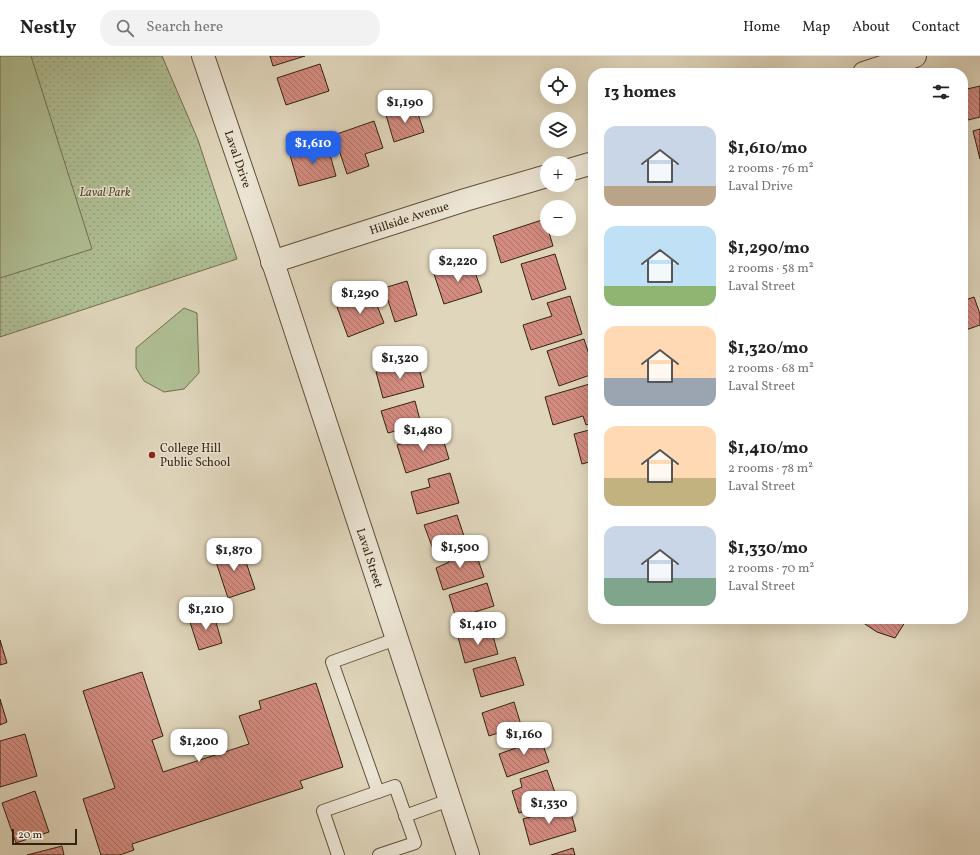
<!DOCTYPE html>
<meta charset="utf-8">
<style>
:root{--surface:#fff;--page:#f2f2f2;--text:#222;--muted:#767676;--line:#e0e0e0;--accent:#2563eb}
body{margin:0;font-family:Vollkorn,serif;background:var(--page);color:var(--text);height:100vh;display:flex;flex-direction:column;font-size:15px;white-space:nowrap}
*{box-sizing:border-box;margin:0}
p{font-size:13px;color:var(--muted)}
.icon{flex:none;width:22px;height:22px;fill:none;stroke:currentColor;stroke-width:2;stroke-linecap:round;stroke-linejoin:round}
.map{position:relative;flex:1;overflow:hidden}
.side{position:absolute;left:588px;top:12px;width:380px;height:556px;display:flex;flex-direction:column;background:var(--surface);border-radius:16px;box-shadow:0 4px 16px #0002}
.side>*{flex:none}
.buttons{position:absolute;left:540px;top:12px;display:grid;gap:8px}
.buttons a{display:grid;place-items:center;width:36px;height:36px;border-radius:50%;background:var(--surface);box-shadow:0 4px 16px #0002;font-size:20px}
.scale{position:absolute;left:12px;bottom:10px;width:65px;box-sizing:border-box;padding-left:4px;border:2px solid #342310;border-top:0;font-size:11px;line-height:14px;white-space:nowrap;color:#342310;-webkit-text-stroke:3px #ebe4d3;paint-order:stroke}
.price{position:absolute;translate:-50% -34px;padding:0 9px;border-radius:8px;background:#fff;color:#222;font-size:13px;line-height:26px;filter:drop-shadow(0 1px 2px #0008)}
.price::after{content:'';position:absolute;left:50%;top:24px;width:12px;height:9px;margin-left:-6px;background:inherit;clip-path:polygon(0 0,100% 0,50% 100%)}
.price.on{background:var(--accent);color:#fff}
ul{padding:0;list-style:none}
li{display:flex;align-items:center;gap:12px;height:100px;padding:0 16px}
li span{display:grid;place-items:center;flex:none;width:112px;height:80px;border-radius:12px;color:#555}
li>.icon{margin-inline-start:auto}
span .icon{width:48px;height:48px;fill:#fffc;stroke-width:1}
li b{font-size:17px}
h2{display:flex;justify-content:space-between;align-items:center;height:48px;padding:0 16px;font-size:17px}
header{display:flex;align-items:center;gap:24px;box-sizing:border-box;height:56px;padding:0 20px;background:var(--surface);border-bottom:1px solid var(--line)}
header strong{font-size:19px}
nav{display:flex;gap:22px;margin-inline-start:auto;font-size:14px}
.search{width:280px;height:36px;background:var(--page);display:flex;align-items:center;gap:10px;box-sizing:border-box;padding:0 14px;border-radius:16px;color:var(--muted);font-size:15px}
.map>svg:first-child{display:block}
.green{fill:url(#green-dots);stroke:#727052}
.pitch{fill:#afbe93;stroke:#727052}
.building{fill:url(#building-back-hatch);stroke:#342310}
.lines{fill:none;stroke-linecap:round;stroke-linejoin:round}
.service-casing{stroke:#5f503b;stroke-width:14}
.minor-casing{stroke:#5f503b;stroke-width:24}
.service{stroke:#ebe4d3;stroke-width:12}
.minor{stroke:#ebe4d3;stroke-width:22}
.poi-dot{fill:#8f2418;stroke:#ebe4d3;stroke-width:1.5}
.labels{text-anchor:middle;stroke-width:3;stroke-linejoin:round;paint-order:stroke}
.street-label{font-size:12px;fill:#342310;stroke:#ebe4d3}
.park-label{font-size:12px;font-style:italic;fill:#534a31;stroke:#ebe4d3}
.poi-label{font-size:12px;fill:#342310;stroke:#ebe4d3;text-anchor:start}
</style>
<header>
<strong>Nestly</strong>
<div class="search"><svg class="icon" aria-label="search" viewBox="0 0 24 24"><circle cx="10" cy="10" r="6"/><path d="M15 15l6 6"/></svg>Search here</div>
<nav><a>Home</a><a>Map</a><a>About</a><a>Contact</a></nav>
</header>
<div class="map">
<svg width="980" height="799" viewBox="0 0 980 799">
<defs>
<pattern id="green-dots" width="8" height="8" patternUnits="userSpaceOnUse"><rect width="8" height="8" fill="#afbe93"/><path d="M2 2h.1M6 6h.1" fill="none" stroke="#97a37e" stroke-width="1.8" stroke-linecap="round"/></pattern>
<pattern id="building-back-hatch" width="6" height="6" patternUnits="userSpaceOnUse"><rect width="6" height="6" fill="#d48c81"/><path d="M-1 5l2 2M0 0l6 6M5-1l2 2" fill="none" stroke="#ad7268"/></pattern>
</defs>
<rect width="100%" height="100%" fill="#e0d6bc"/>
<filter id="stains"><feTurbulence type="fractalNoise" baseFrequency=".005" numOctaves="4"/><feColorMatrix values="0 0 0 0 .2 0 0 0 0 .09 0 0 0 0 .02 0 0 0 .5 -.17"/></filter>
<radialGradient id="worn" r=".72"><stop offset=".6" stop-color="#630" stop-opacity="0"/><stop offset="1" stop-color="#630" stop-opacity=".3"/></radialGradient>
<path class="green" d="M0 0H162L198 84 237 203 0 281Z"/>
<g class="pitch">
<path d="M0 0H31L92 193 0 222Z"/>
<path d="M184 252 197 257 199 317 184 333 164 336 144 325 136 312V292Z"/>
</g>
<g class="building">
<path d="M270 0H305L273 10Z"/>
<path d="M320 8 329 35 286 49 277 22Z"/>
<path d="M980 30V61L964 65 963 34Z"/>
<path d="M415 49 424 76 394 86 386 59Z"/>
<path d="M374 65 383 92 365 98 369 110 347 118 334 79Z"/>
<path d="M980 73V103L973 75Z"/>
<path d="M327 88 336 120 299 130 290 99Z"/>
<path d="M545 163 553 190 501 207 493 180Z"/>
<path d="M555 198 566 233 532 244 521 208Z"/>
<path d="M471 205 482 236 444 248 434 218Z"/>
<path d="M407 225 417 259 395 266 384 232Z"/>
<path d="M372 237 384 267 348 281 337 251Z"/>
<path d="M570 240 582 278 531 294 523 269 552 260 547 247Z"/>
<path d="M974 241 980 258V269L963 275V245Z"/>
<path d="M584 283 593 311V318L559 330 547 295Z"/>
<path d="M417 305 424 331 383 342 376 316Z"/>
<path d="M593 327V367L586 369 583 360 553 369 545 341Z"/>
<path d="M415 345 421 368 388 377 381 355Z"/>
<path d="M593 373V405L582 408 574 378Z"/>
<path d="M441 376 449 403 406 417 397 389Z"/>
<path d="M450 417 459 447 417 458 411 436 430 431 428 423Z"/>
<path d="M457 459 465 483 433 493 424 469Z"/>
<path d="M473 489 484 521 443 534 436 512 449 506 448 498Z"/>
<path d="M241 491 255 533 228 542 214 500Z"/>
<path d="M487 527 494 550 456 562 449 539Z"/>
<path d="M213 556 222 587 199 594 189 563Z"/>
<path d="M863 563H907L895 582 877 576 862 566Z"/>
<path d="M491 573 498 598 465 607 458 581Z"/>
<path d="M0 584 7 607 0 609Z"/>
<path d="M515 601 524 629 481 641 473 613Z"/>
<path d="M142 616 163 680 152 684 163 716 249 688 239 660 261 653 259 645 316 627 343 711 300 725 303 732 132 788 134 794 120 799H101L83 743 115 732 83 635Z"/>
<path d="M0 643 7 666 0 669Z"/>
<path d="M514 646 521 669 489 680 482 657Z"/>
<path d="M25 678 37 720 0 731V685Z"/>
<path d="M539 678 549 706 507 721 499 698 516 692 514 687Z"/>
<path d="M547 714 558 745 519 757 512 735 522 731 520 723Z"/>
<path d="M35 735 49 776 16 787 2 747Z"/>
<path d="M569 750 576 775 530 789 523 763Z"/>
<path d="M62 790 64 799H27Z"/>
<path d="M573 792 575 799H551Z"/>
</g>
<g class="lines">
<g class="service-casing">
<g id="service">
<path d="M378 736 332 606 396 583"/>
<path d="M405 760 449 744"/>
<path d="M338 799 323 755 395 730 415 787 379 799"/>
</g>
</g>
<g class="minor-casing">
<g id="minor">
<path d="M203 0 263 176 468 799"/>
<path d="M864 17 915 0"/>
<path d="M569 114 593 107"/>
<path d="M272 206 465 144 547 120"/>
</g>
</g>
<use href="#service" class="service"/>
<use href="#minor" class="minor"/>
</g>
<circle class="poi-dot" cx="152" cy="399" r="4"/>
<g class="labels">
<g class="street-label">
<text transform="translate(238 103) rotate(71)" y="4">Laval Drive</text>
<text transform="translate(409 162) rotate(-18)" y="4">Hillside Avenue</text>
<text transform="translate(370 502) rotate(72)" y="4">Laval Street</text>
</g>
<g class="park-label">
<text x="105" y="140">Laval Park</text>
</g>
<g class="poi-label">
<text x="160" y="396">College Hill<tspan x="160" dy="14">Public School</tspan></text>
</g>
</g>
<rect width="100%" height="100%" filter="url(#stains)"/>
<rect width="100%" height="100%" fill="url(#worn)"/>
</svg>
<div class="buttons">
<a><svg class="icon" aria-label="locate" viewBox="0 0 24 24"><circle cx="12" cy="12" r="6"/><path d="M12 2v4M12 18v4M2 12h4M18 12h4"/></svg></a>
<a><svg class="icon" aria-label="layers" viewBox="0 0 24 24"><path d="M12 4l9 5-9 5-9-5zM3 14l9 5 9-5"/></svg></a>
<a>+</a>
<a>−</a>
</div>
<div class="scale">20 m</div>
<b class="price" style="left:405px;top:68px">$1,190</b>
<b class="price on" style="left:313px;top:109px">$1,610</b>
<b class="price" style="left:458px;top:227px">$2,220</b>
<b class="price" style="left:360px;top:259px">$1,290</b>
<b class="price" style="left:400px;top:324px">$1,320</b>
<b class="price" style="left:423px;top:396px">$1,480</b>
<b class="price" style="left:460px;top:513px">$1,500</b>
<b class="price" style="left:234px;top:516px">$1,870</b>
<b class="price" style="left:206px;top:575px">$1,210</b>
<b class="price" style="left:478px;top:590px">$1,410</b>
<b class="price" style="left:524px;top:700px">$1,160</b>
<b class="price" style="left:199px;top:707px">$1,200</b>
<b class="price" style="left:549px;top:769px">$1,330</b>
<section class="side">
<h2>13 homes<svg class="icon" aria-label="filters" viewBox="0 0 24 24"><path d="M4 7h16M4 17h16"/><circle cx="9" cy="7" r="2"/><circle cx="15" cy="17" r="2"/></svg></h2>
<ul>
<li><span style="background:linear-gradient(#c9d6e8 75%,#b9a48a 0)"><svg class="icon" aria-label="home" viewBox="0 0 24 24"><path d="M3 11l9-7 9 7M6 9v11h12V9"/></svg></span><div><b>$1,610/mo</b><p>2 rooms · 76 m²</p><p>Laval Drive</p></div></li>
<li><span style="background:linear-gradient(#bfe0f5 75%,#8fb573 0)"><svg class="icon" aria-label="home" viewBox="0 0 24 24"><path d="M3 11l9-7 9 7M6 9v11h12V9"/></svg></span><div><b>$1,290/mo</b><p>2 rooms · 58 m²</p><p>Laval Street</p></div></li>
<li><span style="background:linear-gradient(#ffd9b3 65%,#9aa5b1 0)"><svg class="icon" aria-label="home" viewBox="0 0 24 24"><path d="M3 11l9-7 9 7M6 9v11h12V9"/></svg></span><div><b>$1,320/mo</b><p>2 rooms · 68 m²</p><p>Laval Street</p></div></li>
<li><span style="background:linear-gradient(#ffd9b3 65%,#c2b280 0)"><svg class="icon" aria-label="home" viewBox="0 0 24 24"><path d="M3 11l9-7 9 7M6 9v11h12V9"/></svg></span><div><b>$1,410/mo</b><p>2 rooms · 78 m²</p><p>Laval Street</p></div></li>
<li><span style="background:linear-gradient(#c9d6e8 65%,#7fa58c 0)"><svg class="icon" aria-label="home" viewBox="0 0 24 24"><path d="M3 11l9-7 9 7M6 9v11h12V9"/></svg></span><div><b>$1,330/mo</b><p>2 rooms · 70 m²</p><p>Laval Street</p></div></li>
</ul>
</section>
</div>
